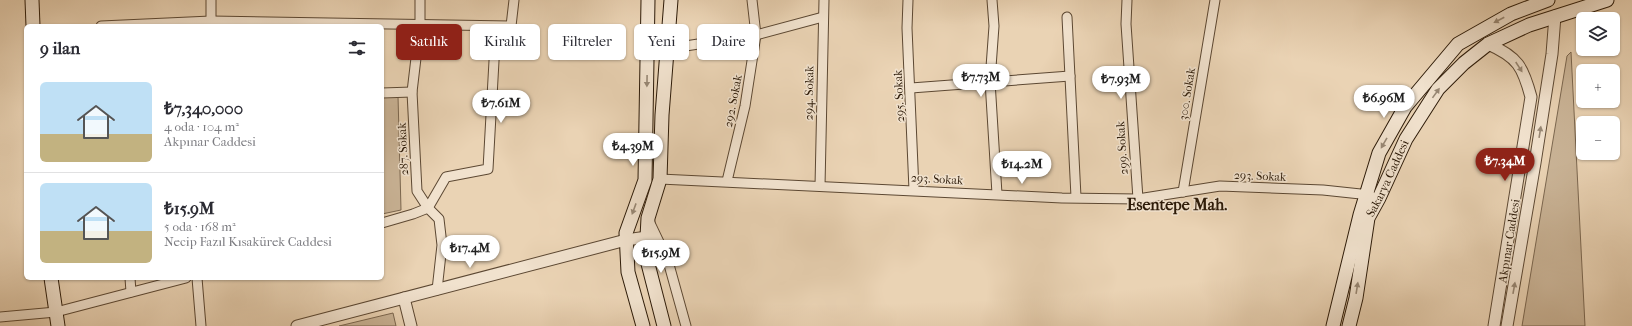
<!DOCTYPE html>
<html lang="tr">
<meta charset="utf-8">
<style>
:root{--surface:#fff;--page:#f2f2f3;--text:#2b2b33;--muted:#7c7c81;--line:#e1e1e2;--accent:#8f2418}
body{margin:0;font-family:"IM FELL French Canon",serif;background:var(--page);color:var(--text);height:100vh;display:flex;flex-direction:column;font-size:15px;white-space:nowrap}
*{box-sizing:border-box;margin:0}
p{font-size:13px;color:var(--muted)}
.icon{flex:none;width:22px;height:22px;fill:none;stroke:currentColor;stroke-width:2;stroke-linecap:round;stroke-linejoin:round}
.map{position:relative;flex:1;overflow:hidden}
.details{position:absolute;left:24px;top:24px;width:360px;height:256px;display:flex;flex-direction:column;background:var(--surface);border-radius:6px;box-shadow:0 1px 3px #0004}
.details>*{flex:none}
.hud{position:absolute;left:396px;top:24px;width:380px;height:36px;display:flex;gap:8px}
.controls{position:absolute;left:1576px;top:12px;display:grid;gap:8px}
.controls a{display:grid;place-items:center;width:44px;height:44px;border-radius:6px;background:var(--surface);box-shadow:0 1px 3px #0004;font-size:20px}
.price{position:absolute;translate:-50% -34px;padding:0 9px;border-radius:14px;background:#fff;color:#222;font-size:13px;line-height:26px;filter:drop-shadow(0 1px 2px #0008)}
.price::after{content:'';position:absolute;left:50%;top:24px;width:12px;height:9px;margin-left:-6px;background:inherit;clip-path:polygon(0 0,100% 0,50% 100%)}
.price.on{background:var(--accent);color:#fff}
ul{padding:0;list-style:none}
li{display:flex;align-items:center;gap:12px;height:100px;padding:0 16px}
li+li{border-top:1px solid var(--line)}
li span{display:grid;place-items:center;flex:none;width:112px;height:80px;border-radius:6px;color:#555}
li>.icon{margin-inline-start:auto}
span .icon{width:48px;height:48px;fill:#fffc;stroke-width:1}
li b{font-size:17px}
h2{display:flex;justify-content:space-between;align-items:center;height:48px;padding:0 16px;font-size:17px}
.pill{padding:0 14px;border-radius:6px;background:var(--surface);box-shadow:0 1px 3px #0004;font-size:14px;line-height:36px}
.pill.on{background:var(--accent);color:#fff}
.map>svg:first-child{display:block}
.green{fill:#cab497;stroke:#7b6750}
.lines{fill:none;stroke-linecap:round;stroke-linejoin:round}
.minor-casing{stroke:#5c4833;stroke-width:11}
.tertiary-casing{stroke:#5c4833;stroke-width:13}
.secondary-casing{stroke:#2c1a08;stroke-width:15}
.minor{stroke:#f1e2ce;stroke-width:9}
.tertiary{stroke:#f1e2ce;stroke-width:11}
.secondary{stroke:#f1e2ce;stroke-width:13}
.oneway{fill:#988875}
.labels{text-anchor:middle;stroke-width:3;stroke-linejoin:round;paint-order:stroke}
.street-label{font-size:12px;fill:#2c1a08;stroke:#f1e2ce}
.district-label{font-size:16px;font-weight:bold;fill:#2c1a08;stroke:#f1e2ce}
</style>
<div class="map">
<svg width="1632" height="326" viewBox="0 0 1632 326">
<rect width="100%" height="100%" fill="#ead3b4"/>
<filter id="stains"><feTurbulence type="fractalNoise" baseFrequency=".005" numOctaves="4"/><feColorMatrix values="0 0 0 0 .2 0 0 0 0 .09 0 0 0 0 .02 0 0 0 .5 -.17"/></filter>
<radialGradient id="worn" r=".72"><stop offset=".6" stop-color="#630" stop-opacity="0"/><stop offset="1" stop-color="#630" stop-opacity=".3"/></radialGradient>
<g class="green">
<path d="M1571 52 1585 326H1522L1567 56Z"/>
<path d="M398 96 401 210 382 214V97Z"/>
<path d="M393 313 396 326H339Z"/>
</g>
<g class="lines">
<g class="minor-casing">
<g id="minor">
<path d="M211 0V26"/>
<path d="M420 0V24L412 92 417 191 428 208 439 219 442 245 437 290"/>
<path d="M908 0 907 28 914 190"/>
<path d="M992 0 994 26 990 81 997 194"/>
<path d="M1127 0 1126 24 1138 199"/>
<path d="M1067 17 1076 197"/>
<path d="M101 26 211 21 511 26"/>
<path d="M647 52 756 35 823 17"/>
<path d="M911 88 1070 76"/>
<path d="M382 93 412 92"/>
<path d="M660 179 1062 198 1138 199 1220 186 1323 190 1370 195"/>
<path d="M727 181 745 106 756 35 752 0"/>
<path d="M820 186 824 0"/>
<path d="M1183 192 1215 0"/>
<path d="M649 221 668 261 686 326"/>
<path d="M382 223 413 214 428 208 446 177 488 169 495 43 511 26 514 0"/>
<path d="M130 278 131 292"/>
<path d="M197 278 201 326"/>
<path d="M0 317 56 312 186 278"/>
</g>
</g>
<g class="tertiary-casing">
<g id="tertiary">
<path d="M1488 44C1518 57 1523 67 1531 97L1494 326"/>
<path d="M404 298 411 326"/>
<path d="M297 326 626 240 647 237"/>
<path d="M1507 326 1535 163 1552 54 1555 16"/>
</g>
</g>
<g class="secondary-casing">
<g id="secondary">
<path d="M32 0 33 26"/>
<path d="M51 278 58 326"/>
<path d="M643 326 628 272 626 233 645 180 648 0"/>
<path d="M664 326 646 256 648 218 660 179 662 115 671 0"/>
<path d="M1333 326 1360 215 1379 153 1405 107 1458 44 1511 14 1548 0"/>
<path id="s1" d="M1349 326 1356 298 1368 218 1379 198 1406 139 1438 89 1464 63 1488 44 1529 25 1607 0"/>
</g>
</g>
<use href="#minor" class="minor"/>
<use href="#tertiary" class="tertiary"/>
<use href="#secondary" class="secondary"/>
</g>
<defs><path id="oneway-solid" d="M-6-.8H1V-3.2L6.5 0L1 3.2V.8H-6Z"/></defs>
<g class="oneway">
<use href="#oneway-solid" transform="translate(1499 20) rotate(152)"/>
<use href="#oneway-solid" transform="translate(1519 67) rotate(57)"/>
<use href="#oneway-solid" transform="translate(647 81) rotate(91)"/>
<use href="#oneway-solid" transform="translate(1436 93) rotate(-54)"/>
<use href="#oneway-solid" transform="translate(1540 132) rotate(-81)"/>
<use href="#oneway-solid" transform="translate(1384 143) rotate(120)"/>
<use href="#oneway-solid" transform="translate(634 209) rotate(110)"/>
<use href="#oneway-solid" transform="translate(1357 288) rotate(-81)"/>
<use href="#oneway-solid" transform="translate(1514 288) rotate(-80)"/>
</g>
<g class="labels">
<g class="street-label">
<text transform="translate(809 93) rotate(-89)" y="4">294. Sokak</text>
<text transform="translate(1187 94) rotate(-81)" y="4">300. Sokak</text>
<text transform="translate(899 96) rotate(-93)" y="4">295. Sokak</text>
<text transform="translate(733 101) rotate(-79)" y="4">292. Sokak</text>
<text transform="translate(1122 148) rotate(-94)" y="4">299. Sokak</text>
<text transform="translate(403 149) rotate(-93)" y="4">287. Sokak</text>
<text transform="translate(1260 176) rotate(2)" y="4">293. Sokak</text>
<text transform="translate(937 179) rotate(3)" y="4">293. Sokak</text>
<text dy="4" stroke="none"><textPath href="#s1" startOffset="154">Sakarya Caddesi</textPath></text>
<text transform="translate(1509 241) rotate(-81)" y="4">Akpınar Caddesi</text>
</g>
<g class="district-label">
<text x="1177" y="210">Esentepe Mah.</text>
</g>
</g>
<rect width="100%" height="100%" filter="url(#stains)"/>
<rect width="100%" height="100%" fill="url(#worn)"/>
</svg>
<div class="controls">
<a><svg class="icon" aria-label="layers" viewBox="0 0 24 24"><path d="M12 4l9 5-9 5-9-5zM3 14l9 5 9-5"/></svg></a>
<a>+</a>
<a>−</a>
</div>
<b class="price" style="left:981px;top:98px">₺7.73M</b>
<b class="price" style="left:1121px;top:100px">₺7.93M</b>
<b class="price" style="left:1384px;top:119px">₺6.96M</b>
<b class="price" style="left:501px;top:124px">₺7.61M</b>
<b class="price" style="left:633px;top:167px">₺4.39M</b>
<b class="price on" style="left:1505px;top:182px">₺7.34M</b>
<b class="price" style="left:1022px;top:185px">₺14.2M</b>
<b class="price" style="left:470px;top:269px">₺17.4M</b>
<b class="price" style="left:661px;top:274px">₺15.9M</b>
<div class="hud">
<a class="pill on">Satılık</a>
<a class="pill">Kiralık</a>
<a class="pill">Filtreler</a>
<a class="pill">Yeni</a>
<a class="pill">Daire</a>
</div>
<section class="details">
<h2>9 ilan<svg class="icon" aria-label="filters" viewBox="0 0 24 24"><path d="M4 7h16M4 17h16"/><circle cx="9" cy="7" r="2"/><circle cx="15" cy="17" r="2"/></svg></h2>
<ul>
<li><span style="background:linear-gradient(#bfe0f5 65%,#c2b280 0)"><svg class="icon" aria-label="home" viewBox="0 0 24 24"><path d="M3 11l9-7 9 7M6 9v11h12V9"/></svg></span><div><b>₺7,340,000</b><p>4 oda · 104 m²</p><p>Akpınar Caddesi</p></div></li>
<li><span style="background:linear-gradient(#bfe0f5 60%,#c2b280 0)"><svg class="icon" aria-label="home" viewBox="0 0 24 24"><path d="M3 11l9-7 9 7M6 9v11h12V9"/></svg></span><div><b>₺15.9M</b><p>5 oda · 168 m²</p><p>Necip Fazıl Kısakürek Caddesi</p></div></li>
</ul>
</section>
</div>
